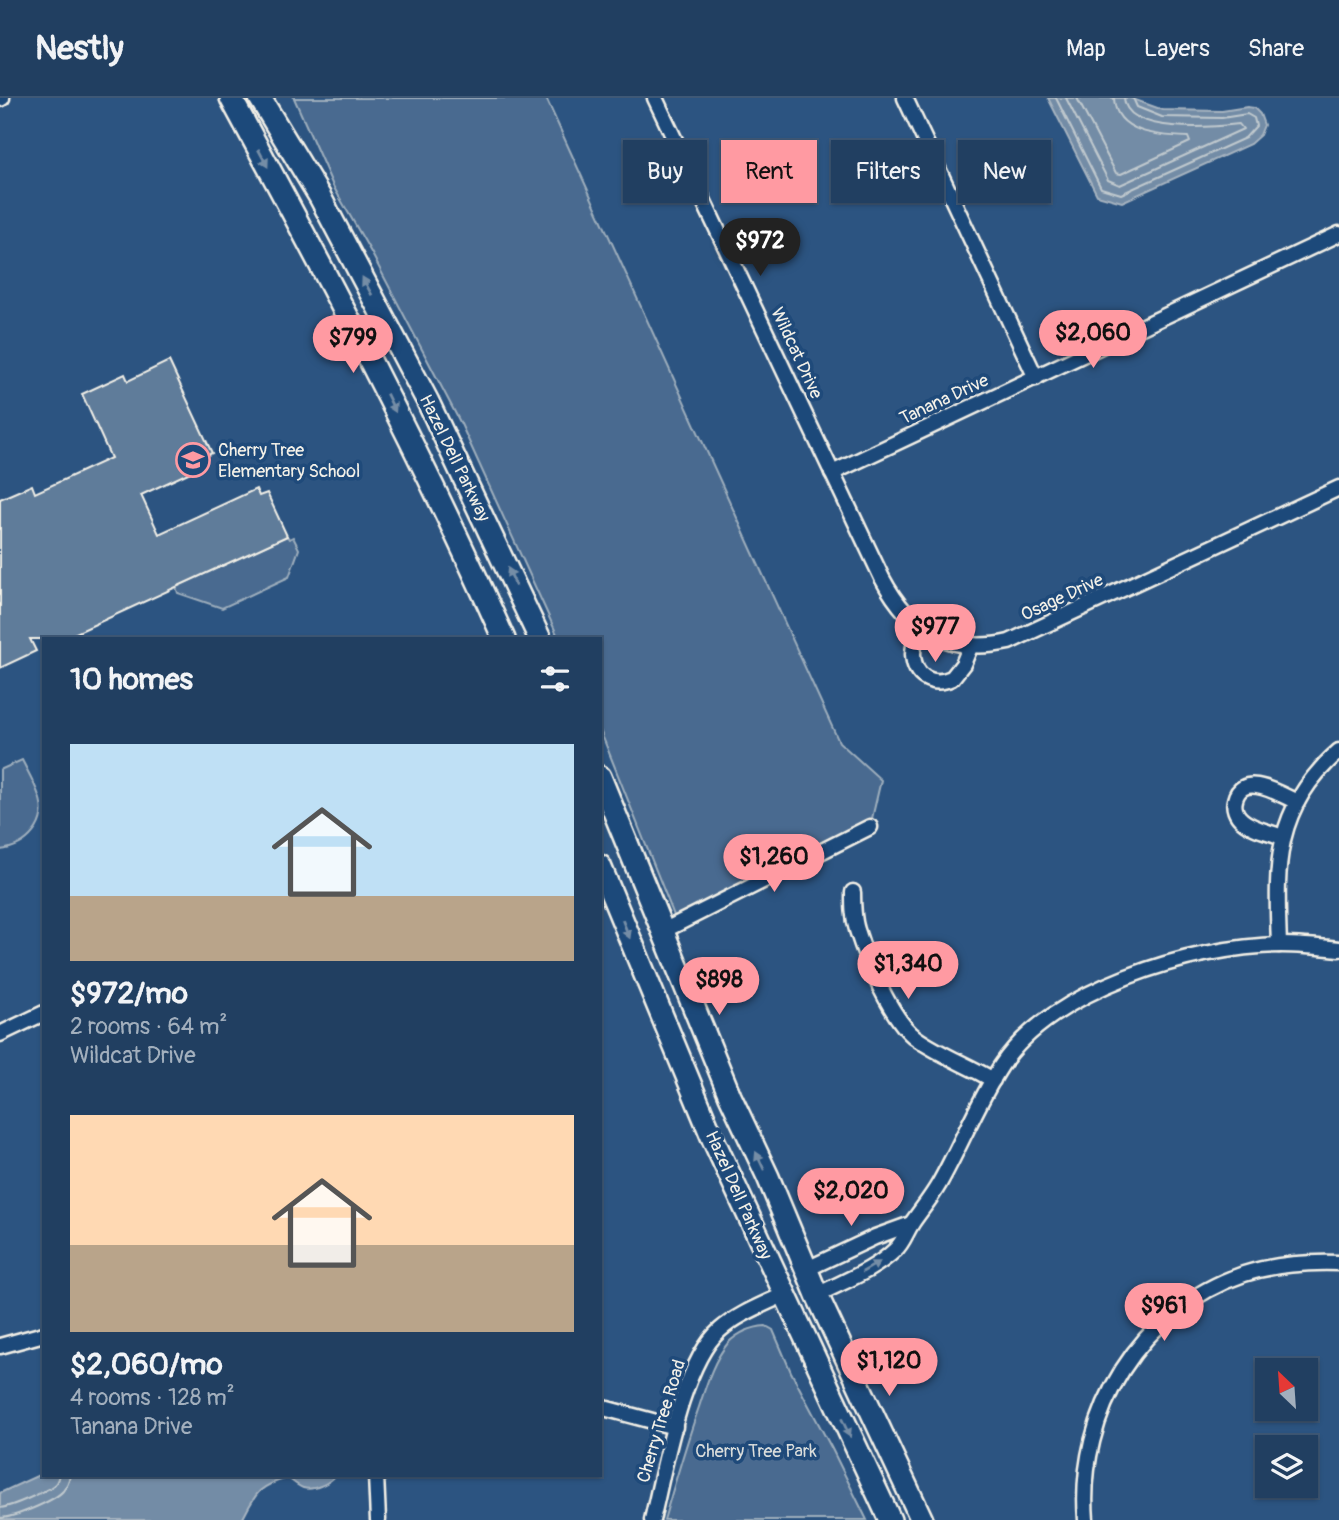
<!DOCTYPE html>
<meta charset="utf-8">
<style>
:root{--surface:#213f61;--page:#2d4a6a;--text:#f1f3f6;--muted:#a2afbd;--line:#3e5876;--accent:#ff9aa2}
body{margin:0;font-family:Pangolin,sans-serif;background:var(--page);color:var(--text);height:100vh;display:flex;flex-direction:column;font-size:26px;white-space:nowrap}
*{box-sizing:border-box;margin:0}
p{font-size:23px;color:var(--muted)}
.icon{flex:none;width:38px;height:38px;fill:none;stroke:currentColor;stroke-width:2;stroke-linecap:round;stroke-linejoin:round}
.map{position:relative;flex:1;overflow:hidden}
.side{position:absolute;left:42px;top:539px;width:560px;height:840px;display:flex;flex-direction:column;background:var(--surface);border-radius:0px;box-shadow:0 2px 5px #0004,0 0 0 2px var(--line)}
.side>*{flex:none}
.hud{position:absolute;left:623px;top:42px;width:611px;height:63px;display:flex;gap:14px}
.needle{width:46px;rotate:335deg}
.tools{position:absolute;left:1255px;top:1260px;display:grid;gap:14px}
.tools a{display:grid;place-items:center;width:63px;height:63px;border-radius:0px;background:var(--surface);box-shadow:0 2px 5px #0004,0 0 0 2px var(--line);font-size:35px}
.price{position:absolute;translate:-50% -60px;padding:0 16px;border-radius:24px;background:var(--accent);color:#111;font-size:23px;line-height:46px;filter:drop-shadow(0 2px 4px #0008)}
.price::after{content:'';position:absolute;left:50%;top:42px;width:21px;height:16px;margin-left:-10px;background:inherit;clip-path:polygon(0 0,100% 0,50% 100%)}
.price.on{background:#222;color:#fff}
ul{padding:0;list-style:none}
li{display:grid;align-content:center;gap:14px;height:371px;padding:0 28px}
li span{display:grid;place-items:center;height:217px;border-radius:0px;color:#555}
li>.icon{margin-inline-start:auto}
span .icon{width:126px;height:126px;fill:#fffc;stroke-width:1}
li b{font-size:30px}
h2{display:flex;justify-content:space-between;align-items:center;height:84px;padding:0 28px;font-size:30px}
.pill{padding:0 24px;border-radius:0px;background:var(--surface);box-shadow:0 2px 5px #0004,0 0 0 2px var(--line);font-size:24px;line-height:63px}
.pill.on{background:var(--accent);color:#111}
header{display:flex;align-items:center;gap:42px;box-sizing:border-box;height:98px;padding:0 35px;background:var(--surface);border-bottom:2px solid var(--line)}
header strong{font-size:33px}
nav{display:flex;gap:38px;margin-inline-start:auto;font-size:24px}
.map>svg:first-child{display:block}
.green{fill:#496b90;stroke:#9eaebc;stroke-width:2}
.water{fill:#738ca6;stroke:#a7b4c0;stroke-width:2}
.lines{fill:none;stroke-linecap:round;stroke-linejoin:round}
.shore{stroke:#c0c9ce;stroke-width:2}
.building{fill:#5e7b9a;stroke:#f4f1e8;stroke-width:2}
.street-casing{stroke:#f4f1e8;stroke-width:19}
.secondary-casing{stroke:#f4f1e8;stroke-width:26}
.street{stroke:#1f4a7a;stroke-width:14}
.secondary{stroke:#1f4a7a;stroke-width:21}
.oneway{fill:#748da6}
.labels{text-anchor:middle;stroke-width:7;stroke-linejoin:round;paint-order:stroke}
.street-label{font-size:18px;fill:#f4f1e8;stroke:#1f4a7a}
.poi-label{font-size:18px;fill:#f4f1e8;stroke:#1f4a7a;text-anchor:start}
.park-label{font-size:18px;fill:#dadddb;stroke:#1f4a7a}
</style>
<header>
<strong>Nestly</strong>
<nav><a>Map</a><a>Layers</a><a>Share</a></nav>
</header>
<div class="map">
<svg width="1339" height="1422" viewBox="0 0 1339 1422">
<rect width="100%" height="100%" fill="#2c5481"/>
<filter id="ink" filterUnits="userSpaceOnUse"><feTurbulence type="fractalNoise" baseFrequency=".0143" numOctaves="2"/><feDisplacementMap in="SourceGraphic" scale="14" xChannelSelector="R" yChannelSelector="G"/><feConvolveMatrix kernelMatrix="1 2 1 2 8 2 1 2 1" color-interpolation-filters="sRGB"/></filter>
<g filter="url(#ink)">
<g class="green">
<path d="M294 0H546L839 644 881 682 870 729 677 825 600 632V541H559L461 326 372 156 333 88Z"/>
<path d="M287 438 289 441 293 439 299 451 289 479 222 510 178 495 176 489Z"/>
<path d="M22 662C28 674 35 686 39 698 49 726 27 749 0 752V672Z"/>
<path d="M766 1228 773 1232 791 1274 832 1351 867 1422H664C675 1384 686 1346 699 1309 706 1288 713 1263 728 1245 739 1234 751 1229 766 1228Z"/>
</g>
<g class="water">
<path d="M1048 0H1130L1163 12 1222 13 1247 9 1254 10 1260 16 1264 27 1260 37 1250 46 1122 104 1097 97Z"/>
<path d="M41 1376 44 1377H336C330 1385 314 1393 303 1390 299 1389 292 1383 288 1380 258 1388 256 1395 242 1422H0V1395Z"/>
</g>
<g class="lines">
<g class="shore">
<path d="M1056 0 1101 90 1121 96 1245 40 1256 28 1254 20 1247 16 1222 20 1162 19 1137 9 1133 0"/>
<path d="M1066 0 1108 82 1120 87 1243 31 1239 26C1214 29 1126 37 1124 0"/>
<path d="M1077 0 1116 75 1121 76 1190 44 1188 39C1161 38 1115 36 1114 0"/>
<path d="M0 1410C11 1409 45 1394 54 1387 58 1384 57 1382 59 1377"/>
<path d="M0 1420C13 1420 54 1403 63 1393 67 1388 69 1383 70 1377"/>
</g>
</g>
<path class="building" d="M169 263 212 355 196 363 199 370 141 397 159 436 256 391 259 398 267 395 287 438 63 541H30L36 553 0 570V401L32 387 35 395 111 360 82 296 125 276 128 283Z"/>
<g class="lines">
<g class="street-casing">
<g id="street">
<path d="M655 0 882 480C910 533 949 557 1009 544L1339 390"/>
<path d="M905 0 1036 280"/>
<path d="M0 1 2 0"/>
<path d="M832 375 1339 136"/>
<path d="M919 529C917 538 913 547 913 556 914 579 932 589 952 580L963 566 971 547"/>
<path d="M1282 739C1270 734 1252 731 1242 722 1236 717 1233 709 1235 702 1242 672 1281 697 1297 704"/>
<path d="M853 794C853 807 853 820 857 832 866 861 892 923 916 940 940 957 968 967 993 982"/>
<path d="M663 833 870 729"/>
<path d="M1279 847C1276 767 1273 711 1339 653"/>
<path d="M0 936 44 915"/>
<path d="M807 1171 875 1139 911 1126"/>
<path d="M817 1197C844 1183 873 1173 895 1152 903 1145 906 1134 912 1125 921 1112 931 1100 939 1086 961 1047 977 1005 1001 968 1051 891 1193 848 1281 847 1300 847 1320 849 1339 851"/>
<path d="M0 1248 44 1236"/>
<path d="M600 1309 675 1329"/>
<path d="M376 1377 378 1422"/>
<path d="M652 1422C664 1373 682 1265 720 1232 738 1216 763 1207 785 1196"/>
<path d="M1086 1422C1077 1314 1140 1211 1244 1176 1275 1166 1307 1164 1339 1165"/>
</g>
</g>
<g class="secondary-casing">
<g id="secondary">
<path d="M231 0C327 177 422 357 504 541"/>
<path d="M260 0 320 99 428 304 540 541"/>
<path d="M600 679 730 998 768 1079 817 1197 922 1422"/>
<path d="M600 768 713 1041 890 1422"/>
</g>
</g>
<use href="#street" class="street"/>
<use href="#secondary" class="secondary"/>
</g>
<defs><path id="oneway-solid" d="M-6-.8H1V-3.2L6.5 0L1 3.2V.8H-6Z" transform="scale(1.75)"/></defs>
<g class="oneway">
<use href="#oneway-solid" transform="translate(263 60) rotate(62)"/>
<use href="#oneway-solid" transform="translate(367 188) rotate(-118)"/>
<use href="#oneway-solid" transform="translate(391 305) rotate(64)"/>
<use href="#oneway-solid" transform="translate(512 479) rotate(-115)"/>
<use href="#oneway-solid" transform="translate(626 831) rotate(68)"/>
<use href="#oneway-solid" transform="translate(760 1063) rotate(-115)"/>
<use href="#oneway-solid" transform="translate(871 1169) rotate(-30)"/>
<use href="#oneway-solid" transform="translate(846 1330) rotate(65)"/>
</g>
</g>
<defs>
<g id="school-ring" transform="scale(1.75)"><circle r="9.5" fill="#1f4a7a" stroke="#ff9aa2" stroke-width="1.5"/><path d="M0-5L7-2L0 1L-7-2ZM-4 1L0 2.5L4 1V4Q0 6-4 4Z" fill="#ff9aa2"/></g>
</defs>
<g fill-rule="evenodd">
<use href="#school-ring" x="193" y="362"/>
</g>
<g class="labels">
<g class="street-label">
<text transform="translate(797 255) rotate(65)" y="6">Wildcat Drive</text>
<text transform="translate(944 301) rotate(-25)" y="6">Tanana Drive</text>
<text transform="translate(455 360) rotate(64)" y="6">Hazel Dell Parkway</text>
<text transform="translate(1062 499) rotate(-25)" y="6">Osage Drive</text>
<text transform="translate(739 1097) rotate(66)" y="6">Hazel Dell Parkway</text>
<text transform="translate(661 1323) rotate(-73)" y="6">Cherry Tree Road</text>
</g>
<g class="poi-label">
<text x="218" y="358">Cherry Tree<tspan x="218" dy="21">Elementary School</tspan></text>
</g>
<g class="park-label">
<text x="756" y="1359">Cherry Tree Park</text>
</g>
</g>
</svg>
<div class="tools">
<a><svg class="needle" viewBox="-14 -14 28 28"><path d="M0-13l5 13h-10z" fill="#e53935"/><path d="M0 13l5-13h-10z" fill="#a2afbd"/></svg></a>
<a><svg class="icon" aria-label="layers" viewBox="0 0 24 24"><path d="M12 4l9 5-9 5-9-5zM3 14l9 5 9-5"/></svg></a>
</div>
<b class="price on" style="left:760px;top:180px">$972</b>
<b class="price" style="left:1093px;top:272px">$2,060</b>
<b class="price" style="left:353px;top:277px">$799</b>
<b class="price" style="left:935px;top:566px">$977</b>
<b class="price" style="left:774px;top:796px">$1,260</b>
<b class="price" style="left:908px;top:903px">$1,340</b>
<b class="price" style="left:719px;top:919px">$898</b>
<b class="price" style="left:851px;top:1130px">$2,020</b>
<b class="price" style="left:1164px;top:1245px">$961</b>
<b class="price" style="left:889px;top:1300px">$1,120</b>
<div class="hud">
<a class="pill">Buy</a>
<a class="pill on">Rent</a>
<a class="pill">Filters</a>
<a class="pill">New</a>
</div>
<section class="side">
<h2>10 homes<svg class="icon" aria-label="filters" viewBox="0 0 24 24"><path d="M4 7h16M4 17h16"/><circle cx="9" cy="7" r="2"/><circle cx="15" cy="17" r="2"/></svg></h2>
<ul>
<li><span style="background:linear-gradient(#bfe0f5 70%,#b9a48a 0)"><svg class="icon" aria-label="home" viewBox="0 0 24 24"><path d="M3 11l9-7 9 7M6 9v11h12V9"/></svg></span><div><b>$972/mo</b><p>2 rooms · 64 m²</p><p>Wildcat Drive</p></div></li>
<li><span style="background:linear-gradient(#ffd9b3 60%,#b9a48a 0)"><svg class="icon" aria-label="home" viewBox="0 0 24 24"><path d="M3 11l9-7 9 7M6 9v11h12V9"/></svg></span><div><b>$2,060/mo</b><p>4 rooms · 128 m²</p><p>Tanana Drive</p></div></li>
</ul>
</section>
</div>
